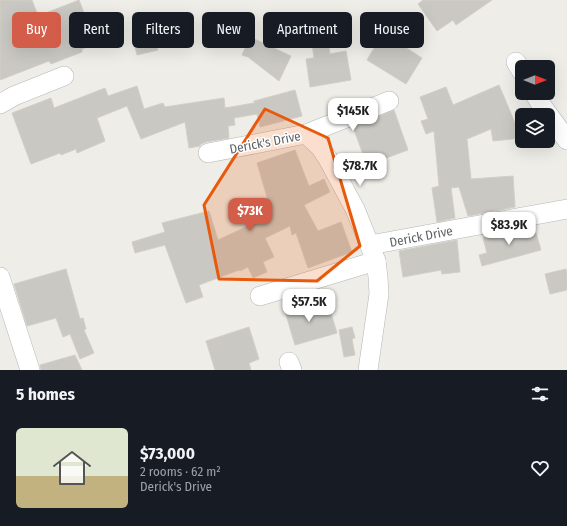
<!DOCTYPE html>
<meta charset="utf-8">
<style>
:root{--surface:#171b24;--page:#242831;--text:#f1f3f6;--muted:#9ea1a6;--accent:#d35d48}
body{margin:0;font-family:"Fira Sans Condensed",sans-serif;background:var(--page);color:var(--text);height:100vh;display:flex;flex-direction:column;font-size:15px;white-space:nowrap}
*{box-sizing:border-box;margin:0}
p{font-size:13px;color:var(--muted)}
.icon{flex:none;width:22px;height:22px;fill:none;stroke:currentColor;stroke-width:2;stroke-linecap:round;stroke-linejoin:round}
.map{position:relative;height:370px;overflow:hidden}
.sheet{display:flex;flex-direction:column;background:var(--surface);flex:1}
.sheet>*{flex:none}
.top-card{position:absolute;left:12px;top:12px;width:543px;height:36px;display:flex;gap:8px}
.needle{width:26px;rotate:90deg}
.tools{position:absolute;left:515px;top:60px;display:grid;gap:8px}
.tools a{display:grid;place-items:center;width:40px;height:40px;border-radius:6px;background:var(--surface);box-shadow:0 4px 16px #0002;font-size:20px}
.price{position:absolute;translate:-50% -34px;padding:0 9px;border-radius:8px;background:#fff;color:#222;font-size:13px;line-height:26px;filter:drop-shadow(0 1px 2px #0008)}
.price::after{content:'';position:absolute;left:50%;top:24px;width:12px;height:9px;margin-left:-6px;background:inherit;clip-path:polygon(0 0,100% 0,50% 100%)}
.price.current{background:var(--accent);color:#fff}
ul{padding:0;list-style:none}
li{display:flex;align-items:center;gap:12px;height:100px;padding:0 16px}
li span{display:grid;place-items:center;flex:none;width:112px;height:80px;border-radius:6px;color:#555}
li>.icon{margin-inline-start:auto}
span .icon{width:48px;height:48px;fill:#fffc;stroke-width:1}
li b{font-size:17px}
h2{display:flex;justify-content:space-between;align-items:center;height:48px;padding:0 16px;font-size:17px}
.pill{padding:0 14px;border-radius:6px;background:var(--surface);box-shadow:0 4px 16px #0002;font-size:14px;line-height:36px}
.pill.current{background:var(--accent);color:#fff}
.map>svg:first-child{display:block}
.building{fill:#cac8c3;stroke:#d2cfc6}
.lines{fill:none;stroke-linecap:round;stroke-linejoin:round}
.minor-casing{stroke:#b4b6b9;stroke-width:20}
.minor{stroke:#fff;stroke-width:19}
.marked{fill:#e8590c;fill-opacity:0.2;stroke:#e8590c;stroke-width:3;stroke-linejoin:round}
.labels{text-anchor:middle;stroke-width:3;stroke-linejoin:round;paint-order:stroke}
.street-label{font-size:13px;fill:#5e6165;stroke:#fff}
</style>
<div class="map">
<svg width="567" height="370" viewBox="0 0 567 370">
<rect width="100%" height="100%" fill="#eeede7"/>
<g class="building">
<path d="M0 0H32L38 16 79 0 96 44 82 49V52L51 64 49 61 0 80Z"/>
<path d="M423 0H492L456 25 453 20 437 31 418 4Z"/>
<path d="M153 33 158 50 137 55 133 38Z"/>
<path d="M383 33 422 58 406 84 367 60Z"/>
<path d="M327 34 330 54 346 51 351 80 310 87 306 59 314 58 311 36Z"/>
<path d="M250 37 291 56 279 81 248 57 242 55Z"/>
<path d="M499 85 515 123H522V138L493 141 491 129 467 139 471 179 513 176 515 207 468 216 459 187 451 188 455 218 437 222 432 188 439 186 434 131 426 134 421 121 428 119 420 97 446 87 453 105Z"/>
<path d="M137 86 144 109 163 103 165 107 224 98 225 108 254 103V101L295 90 302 116 260 127 257 114 234 118 235 125 228 126 229 138 206 142 201 144 200 146 189 148 185 122 141 139 127 106 97 118 105 141 77 153 76 149 61 155 60 153 31 164 12 113 51 98 54 108 105 88 108 96Z"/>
<path d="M394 110 408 150 367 165 353 127Z"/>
<path d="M295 150 309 186 324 179 330 192 304 205 318 231 341 222 352 252 308 268 296 233 292 235 290 226 265 238 274 257 263 262 267 272 253 278 248 267 240 271 239 270 199 285 203 297 186 303 165 245 135 253 132 242 165 232 162 223 209 211 218 240 267 217 264 210 270 207 257 163Z"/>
<path d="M516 229V233L527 230 529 235 536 233 541 250 482 266 479 255 487 253 483 238 492 235V234Z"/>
<path d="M457 240 460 272 442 274 441 270 403 277 399 251Z"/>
<path d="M66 269 80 319 83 318 86 329 84 330 94 353 80 359 70 334 63 337 56 318 27 326 14 284Z"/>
<path d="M566 269 567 275V290L550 294 545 274Z"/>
<path d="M308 301 313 316 330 310 337 333 295 345 284 308Z"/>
<path d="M249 327 259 359 249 363 251 370H215L206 341Z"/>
<path d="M352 327 355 338 352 339 355 355 344 357 339 330Z"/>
<path d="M75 355 82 370H41L40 365Z"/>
</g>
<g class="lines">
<g class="minor-casing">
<g id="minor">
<path d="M516 62 522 72"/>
<path d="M534 93 542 106 567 140"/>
<path d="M0 104 14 96 64 76"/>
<path d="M306 134 389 101"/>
<path d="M208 153 306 134 320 147 328 159 355 209 376 261 378 277 379 294 368 370"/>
<path d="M370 245 567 209"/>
<path d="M0 277 30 370"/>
<path d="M260 296 376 261"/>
<path d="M289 362 292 370"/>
</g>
</g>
<use href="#minor" class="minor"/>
</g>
<path class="marked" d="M265 109 328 138 360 246 317 281 219 279 204 205Z"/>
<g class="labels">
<g class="street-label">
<text transform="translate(265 142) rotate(-11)" y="5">Derick's Drive</text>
<text transform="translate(421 236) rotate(-11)" y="5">Derick Drive</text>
</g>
</g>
</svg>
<div class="tools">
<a><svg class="needle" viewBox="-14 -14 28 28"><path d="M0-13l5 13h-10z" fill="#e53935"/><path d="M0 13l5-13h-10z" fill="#9ea1a6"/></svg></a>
<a><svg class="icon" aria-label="layers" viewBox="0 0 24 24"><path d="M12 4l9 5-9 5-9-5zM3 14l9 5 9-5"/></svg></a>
</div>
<b class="price" style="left:353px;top:132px">$145K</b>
<b class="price" style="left:360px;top:187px">$78.7K</b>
<b class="price current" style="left:250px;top:232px">$73K</b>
<b class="price" style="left:509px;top:246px">$83.9K</b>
<b class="price" style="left:309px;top:323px">$57.5K</b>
<div class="top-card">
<a class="pill current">Buy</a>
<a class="pill">Rent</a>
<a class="pill">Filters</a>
<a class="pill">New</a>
<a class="pill">Apartment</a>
<a class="pill">House</a>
</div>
</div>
<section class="sheet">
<h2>5 homes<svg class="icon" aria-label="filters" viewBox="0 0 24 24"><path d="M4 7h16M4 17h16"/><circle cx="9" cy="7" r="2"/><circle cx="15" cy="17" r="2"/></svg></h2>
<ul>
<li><span style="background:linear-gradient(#dfe7d0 60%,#c2b280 0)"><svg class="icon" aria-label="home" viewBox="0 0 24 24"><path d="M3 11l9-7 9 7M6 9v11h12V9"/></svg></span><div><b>$73,000</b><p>2 rooms · 62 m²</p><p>Derick's Drive</p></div><svg class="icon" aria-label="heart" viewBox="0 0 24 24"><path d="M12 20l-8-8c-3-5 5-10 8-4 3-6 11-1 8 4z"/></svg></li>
</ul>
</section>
